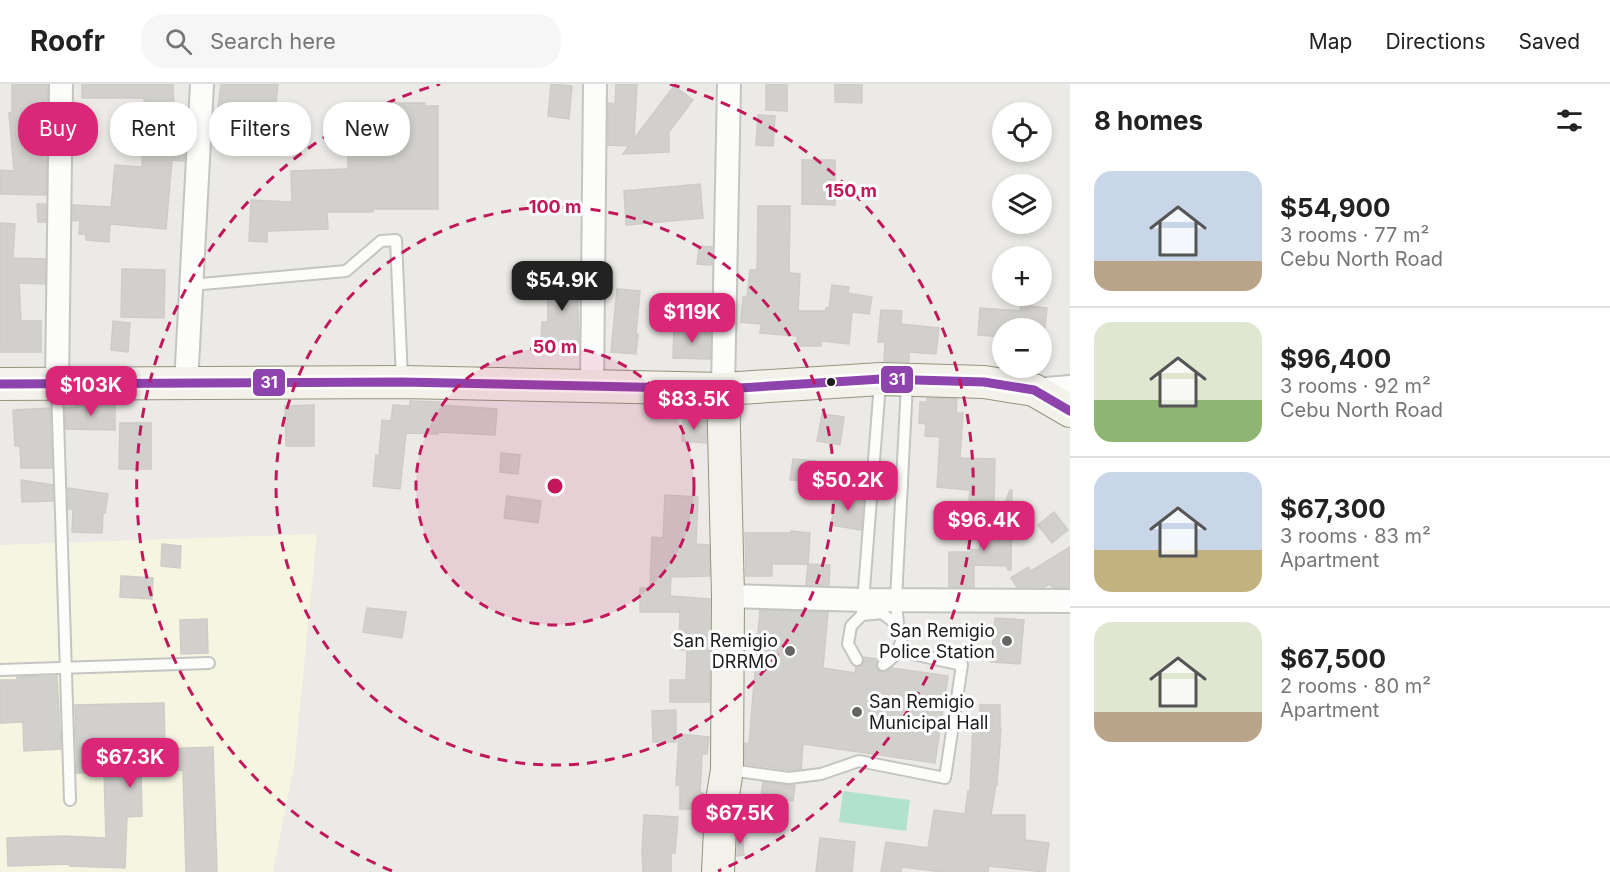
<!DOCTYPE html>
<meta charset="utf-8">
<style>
:root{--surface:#fff;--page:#f6f6f6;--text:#222;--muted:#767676;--line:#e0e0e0;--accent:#db2777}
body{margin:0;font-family:Inter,sans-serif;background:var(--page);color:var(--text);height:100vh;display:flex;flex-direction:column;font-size:22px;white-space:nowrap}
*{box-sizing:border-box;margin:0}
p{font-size:20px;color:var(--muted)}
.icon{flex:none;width:33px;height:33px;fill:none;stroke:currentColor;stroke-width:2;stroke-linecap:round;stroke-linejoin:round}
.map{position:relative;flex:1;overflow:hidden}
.sheet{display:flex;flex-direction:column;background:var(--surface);width:540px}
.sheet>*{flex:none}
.top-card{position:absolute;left:18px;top:18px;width:570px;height:54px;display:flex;gap:12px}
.tools{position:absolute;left:992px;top:18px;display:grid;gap:12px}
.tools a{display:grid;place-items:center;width:60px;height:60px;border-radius:50%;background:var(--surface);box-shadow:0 3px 9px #0003;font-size:30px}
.price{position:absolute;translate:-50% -51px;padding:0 14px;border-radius:12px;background:var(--accent);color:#fff;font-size:20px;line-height:39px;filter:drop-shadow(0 2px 3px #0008)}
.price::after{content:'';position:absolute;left:50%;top:36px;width:18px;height:14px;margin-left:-9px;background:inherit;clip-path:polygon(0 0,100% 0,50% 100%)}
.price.current{background:#222;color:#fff}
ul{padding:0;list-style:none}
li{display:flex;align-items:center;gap:18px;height:150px;padding:0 24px}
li+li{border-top:2px solid var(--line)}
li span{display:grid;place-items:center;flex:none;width:168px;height:120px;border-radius:18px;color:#555}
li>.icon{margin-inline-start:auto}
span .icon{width:72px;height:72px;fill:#fffc;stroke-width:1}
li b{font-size:26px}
h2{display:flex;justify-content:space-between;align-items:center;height:72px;padding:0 24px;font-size:26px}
.pill{padding:0 21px;border-radius:24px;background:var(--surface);box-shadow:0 3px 9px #0003;font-size:21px;line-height:54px}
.pill.current{background:var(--accent);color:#fff}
header{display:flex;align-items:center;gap:36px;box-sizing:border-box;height:84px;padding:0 30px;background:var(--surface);border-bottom:2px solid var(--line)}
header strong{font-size:28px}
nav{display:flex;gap:33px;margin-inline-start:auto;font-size:21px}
.search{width:420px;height:54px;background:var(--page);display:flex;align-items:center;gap:15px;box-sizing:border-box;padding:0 21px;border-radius:24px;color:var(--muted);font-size:22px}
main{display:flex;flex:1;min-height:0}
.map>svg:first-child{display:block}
.education{fill:#f5f5e1}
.pitch{fill:#b2e2ce}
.building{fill:#d2d0cd;stroke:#cfccc7;stroke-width:1.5}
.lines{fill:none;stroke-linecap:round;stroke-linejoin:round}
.lane-casing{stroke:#c4c4c2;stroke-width:14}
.street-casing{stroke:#c4c4c2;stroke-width:26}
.secondary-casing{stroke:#93957f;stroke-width:34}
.lane{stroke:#fcfcfb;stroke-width:10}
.street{stroke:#fcfcfb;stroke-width:22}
.secondary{stroke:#f3f2ea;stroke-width:32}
.bus-1-casing{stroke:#fff;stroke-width:14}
.bus-1{stroke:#8e44ad;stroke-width:9}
.ring{fill:none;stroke:#c2185b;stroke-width:3;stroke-dasharray:10 8}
.bus-dot{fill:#1d1d1d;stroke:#fff;stroke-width:2}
.poi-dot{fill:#656563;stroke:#fff;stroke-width:2}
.labels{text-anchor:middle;stroke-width:6;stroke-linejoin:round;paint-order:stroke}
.poi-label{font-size:18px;fill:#1d1d1d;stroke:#fff;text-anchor:end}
.centre{fill:#c2185b;stroke:#fff;stroke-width:3}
.ring-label{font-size:18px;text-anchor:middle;font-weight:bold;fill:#c2185b;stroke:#fff;stroke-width:6;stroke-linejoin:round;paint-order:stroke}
.line-badge{stroke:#fff;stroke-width:2}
.badge-label{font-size:16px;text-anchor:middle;font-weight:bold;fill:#fff}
</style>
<header>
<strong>Roofr</strong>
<div class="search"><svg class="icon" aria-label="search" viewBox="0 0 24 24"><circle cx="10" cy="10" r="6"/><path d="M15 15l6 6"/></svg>Search here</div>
<nav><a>Map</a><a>Directions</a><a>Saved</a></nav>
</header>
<main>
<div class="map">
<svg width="1070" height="788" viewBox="0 0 1070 788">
<rect width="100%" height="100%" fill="#ebeae6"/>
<path class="education" d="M317 450 294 682 273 788H0V461Z"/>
<path class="pitch" d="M843 707 910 716 906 747 839 738Z"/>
<g class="building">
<path d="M12 0H48L46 111 0 110 1 86 14 87 9 29 12 28Z"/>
<path d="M82 0H173L175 47 186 48 184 77 172 76 166 145 110 140 109 158 86 156V150H79L80 136 73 137V121L111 123 115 81 142 83 143 46H146L144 14H82Z"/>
<path d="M221 0H278L275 27 247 23 246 32H245L243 65 214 63 215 33H217Z"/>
<path d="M551 0 572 2 569 35 548 32Z"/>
<path d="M616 0H637L634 55 674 2 693 16 669 48V68L623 70 629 62 608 61V19L615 20Z"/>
<path d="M766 0H787V27L766 26Z"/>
<path d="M835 0H862V19L835 18Z"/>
<path d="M348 19H425V22H438V125H373V128H327L328 145 267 147V158L249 157 251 116 292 118 291 87 348 85Z"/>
<path d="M758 31 775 32 773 62 756 61Z"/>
<path d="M802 76H835V121L802 120Z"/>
<path d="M700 100 703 134 626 141 624 107Z"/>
<path d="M37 120H46V138H38Z"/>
<path d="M758 122H790L789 189 800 190 798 227H826V224H829L832 201 849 203 848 209 872 213 869 230 852 228 849 260 821 257V262H797V252L760 249 761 240 741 238 743 213H747L750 186H757Z"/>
<path d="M0 139 15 140 13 174 45 175V200L19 199 21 237H41V268H0Z"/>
<path d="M699 162 712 163V181L697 180Z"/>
<path d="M122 185 165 186 164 234 121 233Z"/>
<path d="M547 192H577L579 262 541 261 542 238H548Z"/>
<path d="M617 205 640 207 636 250H638L636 270 611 268Z"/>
<path d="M1021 221 1047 224 1045 244H1002V253L978 251 980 224 1020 227Z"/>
<path d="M881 226 902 227 901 240 939 244 936 270 909 268V278L884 277 885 258H878Z"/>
<path d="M113 237 130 239 128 268 111 266Z"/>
<path d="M674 244 710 245V275L673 274Z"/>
<path d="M927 314 957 315 956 329H963L960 374 995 375 994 417 969 416 970 406 937 403 940 353 925 352 926 340 919 339 920 318H927Z"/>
<path d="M410 317 440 318 439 321 497 325 495 351 438 348V350L406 349 400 405 373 402 376 371 379 372 382 336 391 337 393 321 410 322Z"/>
<path d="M75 319H115V346L66 345 65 324 75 323Z"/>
<path d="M314 321V362H286L285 322Z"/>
<path d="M50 324 52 384H21L20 362H15L13 326Z"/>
<path d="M822 330 844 333 840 361 817 357Z"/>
<path d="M683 336 706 337V359L682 357Z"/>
<path d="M120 339H151V385H119Z"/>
<path d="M501 369 520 371 518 390 500 388Z"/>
<path d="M793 375 816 377 814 398 790 396Z"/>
<path d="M21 396 53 401V417L22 418Z"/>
<path d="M68 404 108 410 105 429H103L102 449 72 448 73 425H68Z"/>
<path d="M1010 406H1012L1011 486H1008L1007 482 974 481V503H949V468H971V465L980 466V459L990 460 992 456H999L995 446Z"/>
<path d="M836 410 863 415 861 446 831 441Z"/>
<path d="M665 411 698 413 696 460 709 461 710 492 671 493 670 512 710 515 709 618H670V596H686L687 566H679L680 528H640V504H650L652 453 663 454Z"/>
<path d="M507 412 541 417 538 439 504 434Z"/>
<path d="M1054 428 1068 446 1052 459 1038 441Z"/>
<path d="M791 447 810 449 808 480H772V492H746L745 449H791Z"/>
<path d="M162 460 181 462 180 484 161 482Z"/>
<path d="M1070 463V504L1052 503 1050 500 1044 503H1017L1011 494 1028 483 1031 487Z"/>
<path d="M808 480 830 481 829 501H806Z"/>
<path d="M121 492 153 494 152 515 120 513Z"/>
<path d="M367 524 406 528 402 554 363 548Z"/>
<path d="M760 526 828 528 823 584 855 589 856 583H860L864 579V573L878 575 876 582 880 588H884L892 584 948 592 935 679 803 660 801 685 789 686 745 680V659L749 660Z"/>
<path d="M995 534 1024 536 1020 580 991 578Z"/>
<path d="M207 535 208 569 181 570 180 536Z"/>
<path d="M57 592 61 665 24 667 23 638 0 639V596H17V593Z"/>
<path d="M164 619 165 665 213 663 217 788H186L183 686 141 687 142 732 127 733 125 784 70 782V780L8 782 7 754 63 752 106 754 104 688 77 689 75 621Z"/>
<path d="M980 621H1000V644H1001L997 701H996L991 731H1025V756L1049 759 1045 788 989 782 988 788H943L902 783 901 788H881L886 758 928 764 934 726 965 730 968 707H970L973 642H980Z"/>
<path d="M676 626V658H653L652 627Z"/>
<path d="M679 650 709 653 707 670H702L700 709H703V725H680V701H676Z"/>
<path d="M763 698 788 701H795L793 717 761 713Z"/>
<path d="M644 731 678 733 675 769H671V788H643L642 767Z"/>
<path d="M742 747 744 771 737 772 738 748Z"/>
<path d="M820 754 855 758 852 788H816Z"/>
</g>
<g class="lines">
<g class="lane-casing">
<g id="lane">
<path d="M191 201 346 187 381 157 396 156 402 295"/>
<path d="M57 303 70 716"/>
<path d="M872 402 902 403"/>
<path d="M862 531 880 299"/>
<path d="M898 541 896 516 907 299"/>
<path d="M857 576 848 560 851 542 862 531 882 529C886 533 894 537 897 541 908 556 896 573 883 581"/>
<path d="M0 586 209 579"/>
<path d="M730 686 789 694 821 690 859 677 945 694 962 581 899 567"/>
</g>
</g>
<g class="street-casing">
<g id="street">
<path d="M57 300 61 0"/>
<path d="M186 300 202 0"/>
<path d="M592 303 595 0"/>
<path d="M723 305 729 0"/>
<path d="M1034 306 1070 303"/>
<path d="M728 512 863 516 1070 517"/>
</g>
</g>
<g class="secondary-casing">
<g id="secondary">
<path d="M0 300 402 298 723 305 881 295 984 298 1034 306 1070 327"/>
<path d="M718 788 721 723 727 686 728 512 723 305"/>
</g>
</g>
<use href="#lane" class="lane"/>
<use href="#street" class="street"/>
<use href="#secondary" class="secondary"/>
<g class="bus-1-casing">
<path id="bus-1" d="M0 300 402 298 723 305 881 295 984 298 1034 306 1070 327"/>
</g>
<use href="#bus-1" class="bus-1"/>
</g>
<circle cx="555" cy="402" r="139" fill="#c2185b" fill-opacity=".12"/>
<g class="ring">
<circle cx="555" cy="402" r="139"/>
<circle cx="555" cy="402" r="279"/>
<path d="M392 787A418 418 0 0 1 440 0M670 0A418 418 0 0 1 718 787"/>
</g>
<circle class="bus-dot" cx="831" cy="298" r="5"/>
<g class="poi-dot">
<circle cx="1007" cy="557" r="6"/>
<circle cx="790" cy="567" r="6"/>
<circle cx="857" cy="628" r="6"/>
</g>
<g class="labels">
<g class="poi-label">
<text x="995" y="553">San Remigio<tspan x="995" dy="21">Police Station</tspan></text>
<text x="778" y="563">San Remigio<tspan x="778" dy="21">DRRMO</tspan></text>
<text x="869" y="624" text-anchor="start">San Remigio<tspan x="869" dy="21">Municipal Hall</tspan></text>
</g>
</g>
<circle cx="555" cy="402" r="9" class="centre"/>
<g class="ring-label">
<text x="851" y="113">150 m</text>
<text x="555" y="129">100 m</text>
<text x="555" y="269">50 m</text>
</g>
<g class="line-badge">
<rect x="880" y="281" width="34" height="29" rx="6" fill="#8e44ad"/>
<rect x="252" y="284" width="34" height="29" rx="6" fill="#8e44ad"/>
</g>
<g class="badge-label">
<text x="897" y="301">31</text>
<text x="269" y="304">31</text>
</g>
</svg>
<div class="tools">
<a><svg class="icon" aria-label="locate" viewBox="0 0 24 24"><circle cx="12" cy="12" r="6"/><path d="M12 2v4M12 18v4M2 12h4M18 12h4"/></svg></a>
<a><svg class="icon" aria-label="layers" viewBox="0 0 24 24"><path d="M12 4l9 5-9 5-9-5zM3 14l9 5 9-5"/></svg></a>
<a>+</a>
<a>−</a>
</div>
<b class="price current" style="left:562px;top:228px">$54.9K</b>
<b class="price" style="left:692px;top:260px">$119K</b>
<b class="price" style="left:91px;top:333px">$103K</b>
<b class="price" style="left:694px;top:347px">$83.5K</b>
<b class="price" style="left:848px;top:428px">$50.2K</b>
<b class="price" style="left:984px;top:468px">$96.4K</b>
<b class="price" style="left:130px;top:705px">$67.3K</b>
<b class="price" style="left:740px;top:761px">$67.5K</b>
<div class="top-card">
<a class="pill current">Buy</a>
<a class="pill">Rent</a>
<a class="pill">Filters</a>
<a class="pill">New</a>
</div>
</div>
<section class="sheet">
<h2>8 homes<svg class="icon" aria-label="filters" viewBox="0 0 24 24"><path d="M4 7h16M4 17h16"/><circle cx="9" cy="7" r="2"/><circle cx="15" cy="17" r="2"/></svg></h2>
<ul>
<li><span style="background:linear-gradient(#c9d6e8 75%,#b9a48a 0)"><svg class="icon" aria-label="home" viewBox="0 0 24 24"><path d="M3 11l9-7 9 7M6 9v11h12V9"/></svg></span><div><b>$54,900</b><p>3 rooms · 77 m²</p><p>Cebu North Road</p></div></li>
<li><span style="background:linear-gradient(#dfe7d0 65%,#8fb573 0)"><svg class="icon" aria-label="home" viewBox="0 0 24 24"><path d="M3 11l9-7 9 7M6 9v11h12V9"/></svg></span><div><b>$96,400</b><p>3 rooms · 92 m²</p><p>Cebu North Road</p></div></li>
<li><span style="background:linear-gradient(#c9d6e8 65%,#c2b280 0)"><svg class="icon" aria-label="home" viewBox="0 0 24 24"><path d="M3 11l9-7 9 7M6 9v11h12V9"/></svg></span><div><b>$67,300</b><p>3 rooms · 83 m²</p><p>Apartment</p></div></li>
<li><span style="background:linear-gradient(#dfe7d0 75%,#b9a48a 0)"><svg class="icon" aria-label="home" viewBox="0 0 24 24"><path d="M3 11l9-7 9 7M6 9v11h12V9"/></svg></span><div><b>$67,500</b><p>2 rooms · 80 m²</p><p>Apartment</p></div></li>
</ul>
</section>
</main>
